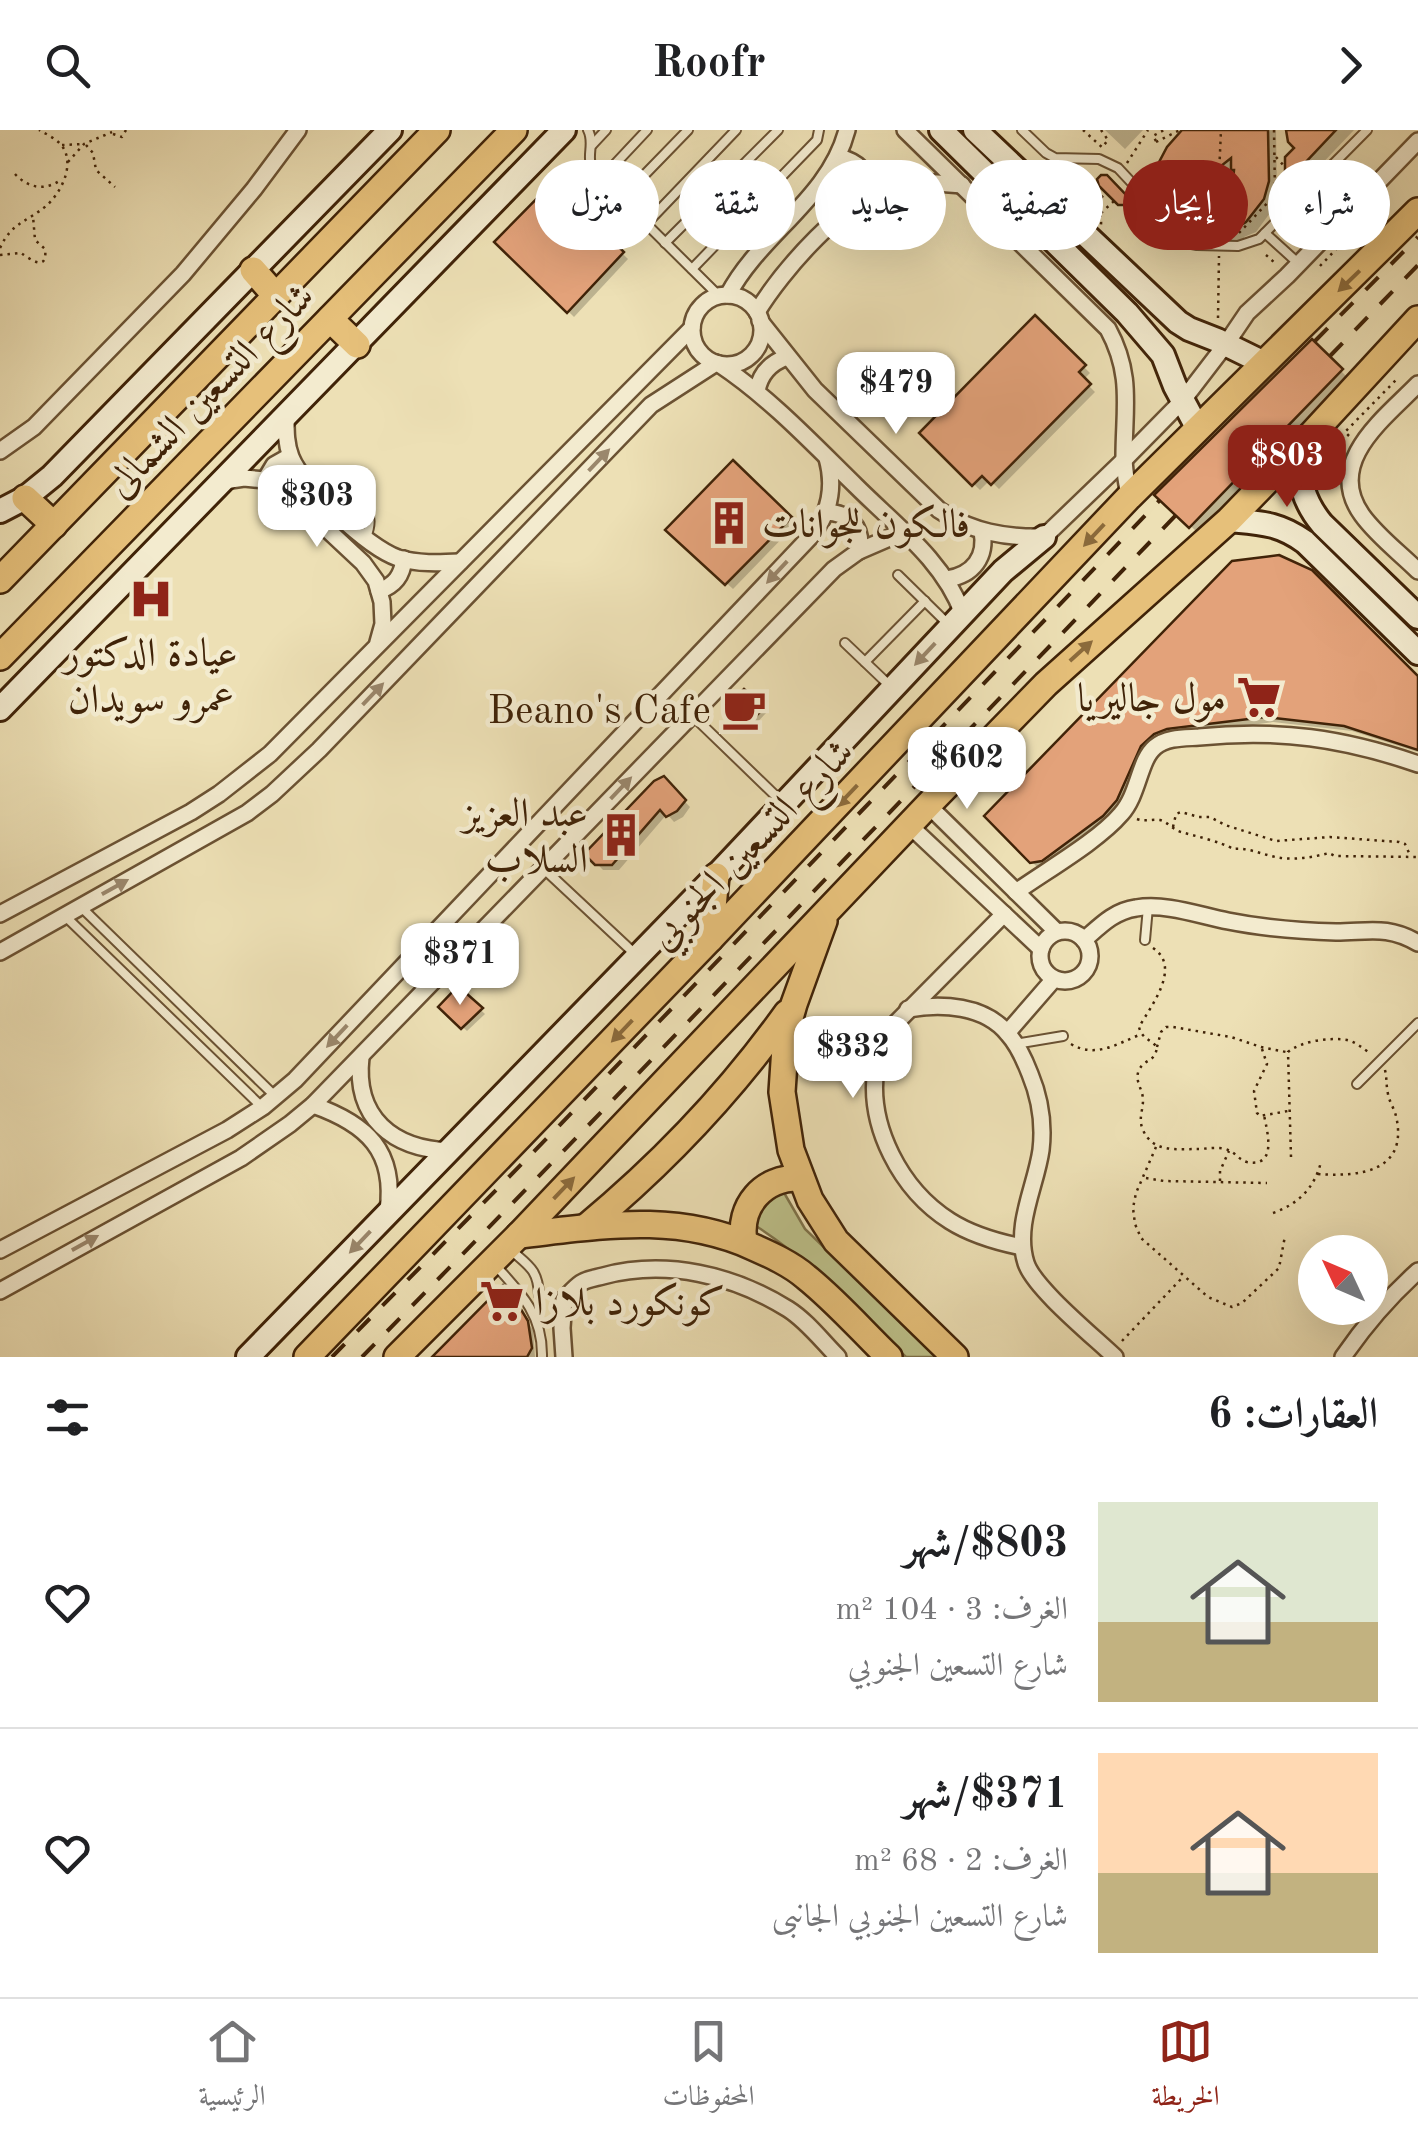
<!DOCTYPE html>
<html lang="ar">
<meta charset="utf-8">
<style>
:root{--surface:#fff;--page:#f6f6f6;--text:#202124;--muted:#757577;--line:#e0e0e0;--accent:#8f2418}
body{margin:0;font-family:"Old Standard TT",Amiri,serif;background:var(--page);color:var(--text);direction:rtl;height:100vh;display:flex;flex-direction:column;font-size:38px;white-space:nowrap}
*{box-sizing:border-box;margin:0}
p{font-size:32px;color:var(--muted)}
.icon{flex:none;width:55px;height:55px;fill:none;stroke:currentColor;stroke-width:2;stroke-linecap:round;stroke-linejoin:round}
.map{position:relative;height:1227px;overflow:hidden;direction:ltr}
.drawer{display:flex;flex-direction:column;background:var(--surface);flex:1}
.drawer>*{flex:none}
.guide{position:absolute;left:30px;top:30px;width:1360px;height:90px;direction:rtl;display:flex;gap:20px}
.needle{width:65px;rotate:314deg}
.fabs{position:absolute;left:1298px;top:1105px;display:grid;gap:20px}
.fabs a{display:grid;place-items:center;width:90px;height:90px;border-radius:50%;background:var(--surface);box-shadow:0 10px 40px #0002;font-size:50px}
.price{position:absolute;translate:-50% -85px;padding:0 22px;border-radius:20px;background:#fff;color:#222;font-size:32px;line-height:65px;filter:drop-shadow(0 2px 5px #0008)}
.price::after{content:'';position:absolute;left:50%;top:60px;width:30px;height:22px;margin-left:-15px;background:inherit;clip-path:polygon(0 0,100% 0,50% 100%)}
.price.current{background:var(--accent);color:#fff}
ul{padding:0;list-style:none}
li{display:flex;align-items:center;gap:30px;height:250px;padding:0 40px}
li+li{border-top:2px solid var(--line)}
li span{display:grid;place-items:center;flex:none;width:280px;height:200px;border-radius:0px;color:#555}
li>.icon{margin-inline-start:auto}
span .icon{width:120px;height:120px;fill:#fffc;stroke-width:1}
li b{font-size:42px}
h2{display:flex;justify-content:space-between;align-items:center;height:120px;padding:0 40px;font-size:42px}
.tag{padding:0 35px;border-radius:45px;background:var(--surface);box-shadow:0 10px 40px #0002;font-size:35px;line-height:90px}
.tag.current{background:var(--accent);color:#fff}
header{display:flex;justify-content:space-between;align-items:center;height:130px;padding:0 40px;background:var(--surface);font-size:45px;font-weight:800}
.tab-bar{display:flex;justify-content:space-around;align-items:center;height:140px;border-top:2px solid var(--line);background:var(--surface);font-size:28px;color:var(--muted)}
.tab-bar a{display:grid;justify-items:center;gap:5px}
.tab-bar .current{color:var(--accent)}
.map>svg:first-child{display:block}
.green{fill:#bdc18a;stroke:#7e7249;stroke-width:2.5}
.shadow{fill:#0003;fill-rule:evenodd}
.building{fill:#e3a27a;stroke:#402308;stroke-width:2.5;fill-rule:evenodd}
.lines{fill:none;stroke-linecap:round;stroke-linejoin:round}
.lane-casing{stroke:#6b5233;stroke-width:12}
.street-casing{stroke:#6b5233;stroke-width:20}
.secondary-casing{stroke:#402308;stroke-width:28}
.primary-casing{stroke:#402308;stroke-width:30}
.path{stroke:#402308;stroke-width:2.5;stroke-dasharray:2.5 5;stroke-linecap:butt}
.lane{stroke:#f3ebcf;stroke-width:8}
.street{stroke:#f3ebcf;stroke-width:15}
.secondary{stroke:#f3ebcf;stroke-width:22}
.primary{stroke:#e6c07a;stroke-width:25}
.rail{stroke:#402308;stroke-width:4;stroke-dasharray:18 18;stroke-linecap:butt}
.oneway{fill:#8b6a3b}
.oneway2{fill:#9a876c}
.labels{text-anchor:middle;stroke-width:9;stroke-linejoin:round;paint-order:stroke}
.street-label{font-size:40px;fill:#402308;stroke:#f3ebcf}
.poi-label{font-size:40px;fill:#402308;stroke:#f3ebcf;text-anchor:end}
</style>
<header><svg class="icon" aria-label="forward" viewBox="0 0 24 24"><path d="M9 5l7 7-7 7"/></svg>Roofr<svg class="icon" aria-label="search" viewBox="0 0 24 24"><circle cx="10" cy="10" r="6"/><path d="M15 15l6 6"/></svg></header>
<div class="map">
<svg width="1418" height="1227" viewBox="0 0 1418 1227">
<rect width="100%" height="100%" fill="#ede0b5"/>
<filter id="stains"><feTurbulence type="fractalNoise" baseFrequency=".002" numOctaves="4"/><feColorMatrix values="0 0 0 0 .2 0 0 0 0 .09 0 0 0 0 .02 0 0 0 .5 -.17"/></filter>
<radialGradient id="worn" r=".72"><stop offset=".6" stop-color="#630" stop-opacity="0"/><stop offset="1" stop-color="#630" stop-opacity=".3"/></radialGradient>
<path class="green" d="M783 1061 805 1099 937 1227H906C858 1181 812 1132 756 1096L758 1078Z"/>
<g class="shadow">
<path d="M1105 0H1143L1125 19Z"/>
<path d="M1189 0H1276L1277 62 1273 79 1256 102 1244 107 1245 110H1223L1220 106 1194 97 1184 87 1169 41 1161 34ZM1237 40 1234 66H1205Z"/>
<path d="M1290 0H1354L1296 61 1288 52 1287 28 1297 18Z"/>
<path d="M552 56 628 129 574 187 498 112Z"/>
<path d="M1035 189 1090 243 1083 250 1095 262 999 359 990 350 980 360 922 303Z"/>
<path d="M1312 212 1347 247 1197 402 1158 365Z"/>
<path d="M733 334 796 394 733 459 669 400Z"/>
<path d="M1234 434 1418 550V622L1352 601 1273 592 1168 606 1127 669 1098 701 1038 738 987 686Z"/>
<path d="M744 562 767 582 749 601 727 580Z"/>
<path d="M663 649 690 677 683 687 674 692 667 684 619 740H603L588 724Z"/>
<path d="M458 859 485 884 467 901 441 877Z"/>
<path d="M509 1164 533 1200 535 1227H436Z"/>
</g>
<g class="building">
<path d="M1182 0H1268L1269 51 1264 69 1246 92 1236 98V101L1211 102V99L1182 89 1164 63H1166V37L1158 34 1167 17ZM1231 28V40H1234L1232 63H1187Z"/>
<path d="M1286 0H1336L1285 54V27L1294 18 1288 12Z"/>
<path d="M1101 45H1107L1127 66 1125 75H1118L1099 56 1097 49Z"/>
<path d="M552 53 624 122 567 183 494 112Z"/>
<path d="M1035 185 1086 235 1079 242 1091 254 991 355 982 346 972 356 919 303Z"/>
<path d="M1312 209 1343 239 1189 398 1154 365Z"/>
<path d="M733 330 792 387 725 455 665 400Z"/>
<path d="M1279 425 1312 440 1418 546V620L1344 596 1265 587 1167 599 1154 604 1141 616 1117 670 1103 686 1042 731 1030 733 984 686 1232 431Z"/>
<path d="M744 559 765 577 743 599 723 580Z"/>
<path d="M664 646 686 670 677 681 666 687 660 680 612 735H595L584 724 654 651Z"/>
<path d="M458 856 483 878 461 899 438 877Z"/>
<path d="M503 1155 516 1171 528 1191 532 1218 527 1227H432Z"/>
</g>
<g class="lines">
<g class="lane-casing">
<g id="lane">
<path d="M588 0C595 13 586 26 592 40L719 166"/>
<path d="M1022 0 1046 23 1055 28 1099 29 1118 38 1132 53 1146 80 1181 112 1197 115 1238 116 1259 109 1367 0"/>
<path d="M592 15 606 0"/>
<path d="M601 49 647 0"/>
<path d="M621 69 688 0"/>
<path d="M646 94 736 0"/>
<path d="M1265 103 1298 133"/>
<path d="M665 113 778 0"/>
<path d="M692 139 817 10 819 0"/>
<path d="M322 368 334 362 348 360C367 372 375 386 366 407"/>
<path d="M898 445 948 494"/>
<path d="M845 513 889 555"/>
<path d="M865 532 925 471"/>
<path d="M692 585 781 671"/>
<path d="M543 738 635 824"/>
<path d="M82 778 276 967"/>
<path d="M64 785 262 977"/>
<path d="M1145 810 1148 777"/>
<path d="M1015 914 1063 906"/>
<path d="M1357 954 1418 893"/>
<path d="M512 1121C529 1136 538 1140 539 1165"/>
<path d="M496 1136C522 1164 543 1186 542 1227"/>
</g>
</g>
<g class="street-casing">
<g id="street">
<path d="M905 0 1108 199C1133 245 1124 278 1124 327 1124 340 1127 354 1129 367"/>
<path d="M838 27C858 31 869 43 872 63"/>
<path d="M728 165C760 104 829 69 847 0"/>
<circle cx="727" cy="200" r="35"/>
<path d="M757 182C781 142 846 67 892 56 914 50 939 53 962 55"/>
<path d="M760 191 815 260 939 380C971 402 1006 408 1044 407L1123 331 1183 270 1226 214 1247 183 1287 146 1418 11"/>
<path d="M719 234C770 268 812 313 856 356 895 395 944 431 963 484"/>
<path d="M1418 254C1385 288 1324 332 1362 385 1377 406 1400 423 1418 441"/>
<path d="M757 261C760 244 770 233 787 227"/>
<path d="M286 288C286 302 286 314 291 327 303 357 367 417 398 428 418 434 439 433 460 432"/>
<path d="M0 321 34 297 183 144 254 59 298 0"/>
<path d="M265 350 274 335 290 326"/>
<path d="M224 351 244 348 265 350 284 359 363 433 376 451 382 472 383 494 378 512"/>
<path d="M826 382C850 383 863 397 859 421"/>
<path d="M947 449C973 445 987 427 982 401"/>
<path d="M379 461C395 455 402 446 404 429"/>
<path d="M928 675 1057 802"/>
<path d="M909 695 1041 819"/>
<path d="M1016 762C1047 740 1098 711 1121 684 1139 664 1139 630 1155 617 1167 607 1185 608 1199 607 1279 599 1343 608 1418 634"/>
<path d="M0 784 191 682 219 664 270 624 692 198"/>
<path d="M1004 784 894 895C886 909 879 922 876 938 867 996 901 1060 950 1091 972 1105 997 1112 1022 1117"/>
<circle cx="1065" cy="826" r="25"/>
<path d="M1084 810C1100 796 1114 781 1136 778 1166 773 1198 785 1228 791 1263 798 1300 801 1336 802 1369 802 1387 795 1418 813"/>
<path d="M0 822 247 683 272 664 319 620 651 275 716 233"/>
<path d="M908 879C941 873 985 875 1008 904 1018 915 1025 931 1030 944 1040 968 1044 994 1041 1020 1036 1056 1014 1095 1026 1133 1034 1158 1093 1206 1115 1227"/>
<path d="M1008 902 1054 849"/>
<path d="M361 927C354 988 393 1019 450 1021"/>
<path d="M313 975C367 994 396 1021 388 1081"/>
<path d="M0 1120 227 1000 263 977 295 950 811 406C830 383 835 357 827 328"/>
<path d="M0 1161 241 1028 290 994 313 975 834 439 859 421 903 402"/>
<path d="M564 1227 562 1198 564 1169C569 1164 575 1157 581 1153 587 1149 596 1148 603 1146 666 1129 734 1145 788 1179 807 1191 822 1211 838 1227"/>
<path d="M1343 1227C1365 1195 1389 1167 1418 1141"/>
</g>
</g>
<g class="secondary-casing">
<g id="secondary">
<path d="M941 0 1127 183 1163 225 1175 256 1198 299"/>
<path d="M975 0 1178 192 1189 199 1217 210 1264 233"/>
<path d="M1297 320C1300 351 1302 370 1322 394L1418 487"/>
<path d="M0 381 25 368 52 346 390 0"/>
<path d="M1229 390C1261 393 1279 393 1305 412L1418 523"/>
<path d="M0 579 564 0"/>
<path d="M248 1227 716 746 1003 441 1044 407"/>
</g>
</g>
<g class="primary-casing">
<g id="primary">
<path d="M253 140 276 166"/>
<path d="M330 189 357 215"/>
<path d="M25 368 54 395"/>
<path d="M0 450 437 0"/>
<path d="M0 527 514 0"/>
<path d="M824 791 794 874 786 902 782 962 791 1020 810 1070 836 1111 955 1227"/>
<path d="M710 809 716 746"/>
<path d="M586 1097C662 1034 729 964 787 883"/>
<path d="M519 1105C601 1096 675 1082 753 1117 771 1125 791 1134 806 1147 836 1171 862 1201 889 1227"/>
<path d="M744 1112C738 1076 763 1047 800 1048"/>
<path d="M307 1227 710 809 1129 367 1418 81"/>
<path d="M397 1227 519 1105 928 675 1046 554 1229 390 1297 320 1418 189"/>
</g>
</g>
<g class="path">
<path d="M1083 0 1104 19"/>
<path d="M1101 0 1108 10 1104 15"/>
<path d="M1274 0 1275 65 1281 71"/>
<path d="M113 4 122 7 126 0"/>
<path d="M1156 11 1153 6 1164 0"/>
<path d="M1156 12 1180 0"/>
<path d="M62 15 83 14"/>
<path d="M86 15 93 23 96 40 115 57"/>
<path d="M1276 27 1285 37"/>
<path d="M68 32 84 14 112 2"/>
<path d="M1127 33 1148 0"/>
<path d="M15 44C29 59 46 61 62 49"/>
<path d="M1201 57 1219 45 1221 0"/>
<path d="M1153 67 1167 66"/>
<path d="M1279 67 1297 49 1293 45"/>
<path d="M1086 68 1099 56"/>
<path d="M1077 69C1093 69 1102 79 1101 95"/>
<path d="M1096 73 1106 63"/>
<path d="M1101 83 1114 71"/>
<path d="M1239 103 1274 66"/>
<path d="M0 118C12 92 27 92 46 76 60 64 74 38 64 19 59 10 48 5 39 0"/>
<path d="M0 125 21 123C30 129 48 143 45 119L35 110 33 86"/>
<path d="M1266 125 1276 134"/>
<path d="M1320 136 1343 112"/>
<path d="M1218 188 1219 126"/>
<path d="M1349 306 1345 302 1396 250"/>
<path d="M1137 689C1145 692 1152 689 1160 690 1168 692 1173 700 1181 702 1195 706 1222 712 1233 719 1249 717 1265 726 1281 728 1297 730 1314 727 1329 723L1335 726 1418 727"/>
<path d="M1173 697 1176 684 1181 682 1199 687H1210L1225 695 1276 711 1330 707 1399 712 1405 714 1410 725"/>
<path d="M1153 818C1182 837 1151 876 1139 897 1142 909 1150 909 1157 917 1155 933 1145 928 1139 940 1134 951 1143 959 1143 970 1143 981 1138 989 1143 1000 1153 1023 1177 1019 1197 1019 1206 1019 1220 1016 1228 1020 1236 1023 1239 1030 1247 1032 1278 1038 1267 1001 1264 985"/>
<path d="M1071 914C1095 928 1115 915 1139 905"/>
<path d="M1157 917 1161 902 1166 897H1173L1231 907 1261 917 1286 922"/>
<path d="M1262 919 1267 934 1254 961 1257 983 1260 986 1288 981"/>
<path d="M1156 1017 1136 1063 1133 1078 1135 1094 1141 1108 1208 1167 1232 1177 1242 1173 1279 1138 1285 1106"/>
<path d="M1291 1027 1288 922C1301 911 1330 907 1347 910 1356 912 1362 918 1370 923"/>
<path d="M1318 1044C1359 1047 1409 1042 1396 986 1394 978 1389 971 1388 964 1386 955 1387 948 1385 940"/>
<path d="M1146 1048 1164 1051 1267 1053"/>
<path d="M1220 1051V1041L1229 1021"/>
<path d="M1273 1083C1298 1074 1314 1059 1321 1032"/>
<path d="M1122 1211 1182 1148"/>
</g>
<use href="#lane" class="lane"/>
<use href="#street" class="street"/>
<use href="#secondary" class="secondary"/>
<use href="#primary" class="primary"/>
<g class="rail">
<path d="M1315 211 1418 107"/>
<path d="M1330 226 1418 135"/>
<path d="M332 1227 556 999 1160 370"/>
<path d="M362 1227 580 1004 1176 385"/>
</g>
</g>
<defs><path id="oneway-solid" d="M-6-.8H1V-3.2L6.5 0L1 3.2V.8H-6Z" transform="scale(2.5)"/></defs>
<g class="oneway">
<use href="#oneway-solid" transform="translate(1349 151) rotate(136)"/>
<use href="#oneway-solid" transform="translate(1094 405) rotate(133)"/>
<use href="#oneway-solid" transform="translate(1081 521) rotate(-42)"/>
<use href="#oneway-solid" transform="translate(847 666) rotate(134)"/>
<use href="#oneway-solid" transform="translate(622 901) rotate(134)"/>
<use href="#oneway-solid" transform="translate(564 1058) rotate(-46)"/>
</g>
<g class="oneway2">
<use href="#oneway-solid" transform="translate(599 330) rotate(-46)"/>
<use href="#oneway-solid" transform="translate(777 442) rotate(133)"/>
<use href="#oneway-solid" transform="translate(925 524) rotate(133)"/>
<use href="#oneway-solid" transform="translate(373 564) rotate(-46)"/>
<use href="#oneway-solid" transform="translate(621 658) rotate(-46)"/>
<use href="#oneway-solid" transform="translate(115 757) rotate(-29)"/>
<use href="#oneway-solid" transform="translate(337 906) rotate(133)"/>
<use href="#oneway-solid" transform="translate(360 1112) rotate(134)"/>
<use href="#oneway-solid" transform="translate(85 1113) rotate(-29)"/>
</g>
<defs>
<g id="building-bare" transform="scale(3.45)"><path d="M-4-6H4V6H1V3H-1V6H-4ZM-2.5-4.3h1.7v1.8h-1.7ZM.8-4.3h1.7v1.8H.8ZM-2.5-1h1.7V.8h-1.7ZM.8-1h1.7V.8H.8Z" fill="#8f2418" stroke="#f3ebcf" stroke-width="2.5" paint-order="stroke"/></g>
<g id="hospital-bare" transform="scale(3.45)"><path d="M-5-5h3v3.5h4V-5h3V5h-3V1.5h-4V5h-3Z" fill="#8f2418" stroke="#f3ebcf" stroke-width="2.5" paint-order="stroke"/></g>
<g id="supermarket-bare" transform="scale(3.45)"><path d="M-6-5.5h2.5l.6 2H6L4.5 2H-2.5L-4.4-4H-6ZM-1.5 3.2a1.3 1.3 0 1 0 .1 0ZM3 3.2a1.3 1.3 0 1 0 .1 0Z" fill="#8f2418" stroke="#f3ebcf" stroke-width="2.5" paint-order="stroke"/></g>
<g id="cafe-bare" transform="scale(3.45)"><path d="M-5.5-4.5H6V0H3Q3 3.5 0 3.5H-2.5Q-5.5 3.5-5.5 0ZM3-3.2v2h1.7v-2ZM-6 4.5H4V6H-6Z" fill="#8f2418" stroke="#f3ebcf" stroke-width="2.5" paint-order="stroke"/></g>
</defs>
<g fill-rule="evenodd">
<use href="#building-bare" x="729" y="393"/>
<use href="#hospital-bare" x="151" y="469"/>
<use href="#supermarket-bare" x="1259" y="567"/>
<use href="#cafe-bare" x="744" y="579"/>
<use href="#building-bare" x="621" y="705"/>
<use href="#supermarket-bare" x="502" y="1171"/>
</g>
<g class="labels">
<g class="street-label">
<text transform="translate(209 259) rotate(-46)" y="14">شارع التسعين الشمالى</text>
<text transform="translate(750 713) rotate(-46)" y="14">شارع التسعين الجنوبي</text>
</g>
<g class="poi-label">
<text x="762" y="407" text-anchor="start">فالكون للجوانات</text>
<text x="151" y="536" text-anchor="middle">عيادة الدكتور<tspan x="151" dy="46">عمرو سويدان</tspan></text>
<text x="1226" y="581">مول جاليريا</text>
<text x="711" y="593">Beano's Cafe</text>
<text x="588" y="696">عبد العزيز<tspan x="588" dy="46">السلاب</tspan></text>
<text x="535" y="1185" text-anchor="start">كونكورد بلازا</text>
</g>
</g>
<rect width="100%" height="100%" filter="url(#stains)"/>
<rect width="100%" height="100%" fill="url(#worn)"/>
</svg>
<div class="fabs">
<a><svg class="needle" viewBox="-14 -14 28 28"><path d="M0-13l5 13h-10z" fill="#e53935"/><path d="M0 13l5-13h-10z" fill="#757577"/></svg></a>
</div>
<b class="price" style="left:896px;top:307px">$479</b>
<b class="price current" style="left:1287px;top:380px">$803</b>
<b class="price" style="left:317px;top:420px">$303</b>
<b class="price" style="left:967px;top:682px">$602</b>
<b class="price" style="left:460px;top:878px">$371</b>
<b class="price" style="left:853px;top:971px">$332</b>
<div class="guide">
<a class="tag">شراء</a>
<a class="tag current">إيجار</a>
<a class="tag">تصفية</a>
<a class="tag">جديد</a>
<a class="tag">شقة</a>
<a class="tag">منزل</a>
</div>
</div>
<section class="drawer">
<h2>العقارات: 6<svg class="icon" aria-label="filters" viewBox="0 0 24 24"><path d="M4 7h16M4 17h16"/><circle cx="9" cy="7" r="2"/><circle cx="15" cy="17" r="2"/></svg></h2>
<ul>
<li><span style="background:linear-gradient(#dfe7d0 60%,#c2b280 0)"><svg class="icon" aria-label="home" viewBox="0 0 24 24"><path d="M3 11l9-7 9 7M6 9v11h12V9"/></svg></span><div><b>$803/شهر</b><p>الغرف: 3 · 104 m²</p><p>شارع التسعين الجنوبي</p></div><svg class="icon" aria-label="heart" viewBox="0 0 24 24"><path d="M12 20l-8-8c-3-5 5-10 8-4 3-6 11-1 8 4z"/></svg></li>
<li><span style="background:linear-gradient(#ffd9b3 60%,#c2b280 0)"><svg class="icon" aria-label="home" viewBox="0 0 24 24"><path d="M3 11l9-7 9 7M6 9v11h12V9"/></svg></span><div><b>$371/شهر</b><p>الغرف: 2 · 68 m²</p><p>شارع التسعين الجنوبي الجانبى</p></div><svg class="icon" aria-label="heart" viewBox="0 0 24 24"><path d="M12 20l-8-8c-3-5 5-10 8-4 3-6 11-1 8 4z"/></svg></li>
</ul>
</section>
<nav class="tab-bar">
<a class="current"><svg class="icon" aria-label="map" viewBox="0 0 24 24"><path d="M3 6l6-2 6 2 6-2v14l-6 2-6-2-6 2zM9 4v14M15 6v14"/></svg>الخريطة</a>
<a><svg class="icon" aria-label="saved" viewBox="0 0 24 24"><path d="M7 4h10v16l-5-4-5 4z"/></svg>المحفوظات</a>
<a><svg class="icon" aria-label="home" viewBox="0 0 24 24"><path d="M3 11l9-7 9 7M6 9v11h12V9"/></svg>الرئيسية</a>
</nav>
